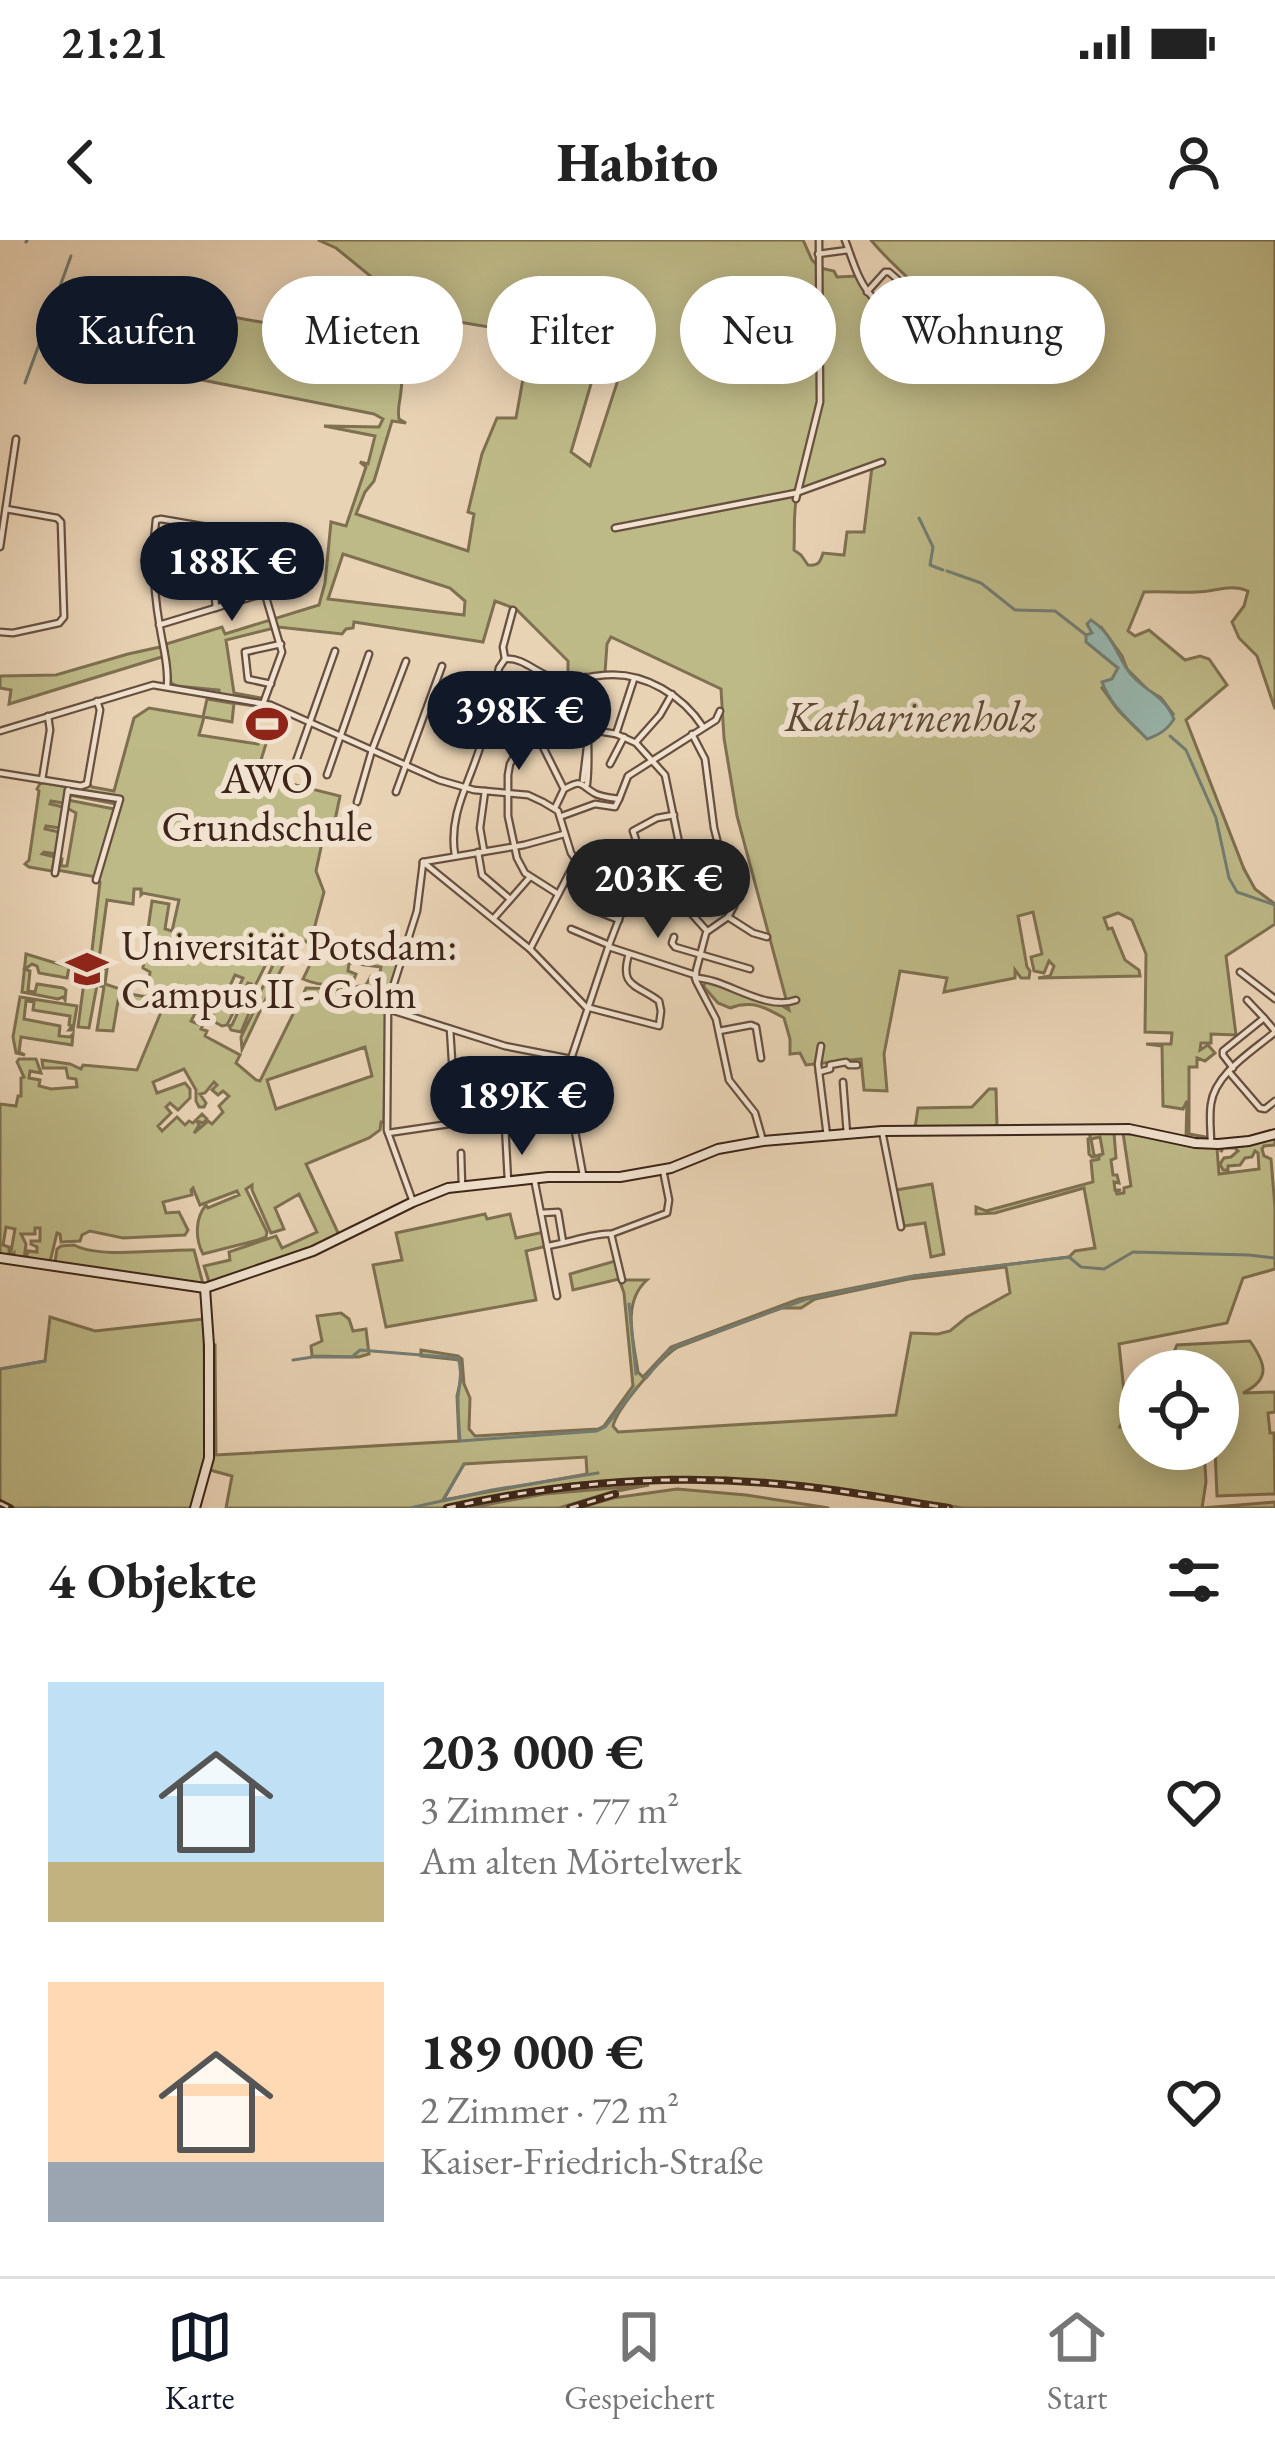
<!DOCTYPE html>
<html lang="de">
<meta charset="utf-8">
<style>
:root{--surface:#fff;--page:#f6f6f6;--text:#222;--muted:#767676;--line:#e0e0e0;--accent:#111827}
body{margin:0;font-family:"EB Garamond",serif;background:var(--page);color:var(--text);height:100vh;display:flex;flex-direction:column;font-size:45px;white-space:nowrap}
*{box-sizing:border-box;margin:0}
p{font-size:39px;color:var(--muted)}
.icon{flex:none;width:66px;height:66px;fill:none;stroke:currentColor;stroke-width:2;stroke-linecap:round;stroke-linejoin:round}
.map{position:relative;height:1268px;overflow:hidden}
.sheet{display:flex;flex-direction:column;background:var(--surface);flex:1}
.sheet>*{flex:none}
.guide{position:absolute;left:36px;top:36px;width:1203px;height:108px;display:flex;gap:24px}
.controls{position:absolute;left:1119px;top:1110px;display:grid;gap:24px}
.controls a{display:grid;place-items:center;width:120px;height:120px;border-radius:50%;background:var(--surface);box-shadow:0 6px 30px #0003;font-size:60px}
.price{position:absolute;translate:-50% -102px;padding:0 27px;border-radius:42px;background:var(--accent);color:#fff;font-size:39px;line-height:78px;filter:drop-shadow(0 3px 6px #0008)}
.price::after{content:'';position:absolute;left:50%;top:72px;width:36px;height:27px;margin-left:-18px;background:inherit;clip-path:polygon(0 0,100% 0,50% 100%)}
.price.selected{background:#222;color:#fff}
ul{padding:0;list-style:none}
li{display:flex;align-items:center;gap:36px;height:300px;padding:0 48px}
li span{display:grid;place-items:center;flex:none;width:336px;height:240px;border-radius:0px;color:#555}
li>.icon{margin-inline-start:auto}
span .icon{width:144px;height:144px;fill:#fffc;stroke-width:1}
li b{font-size:51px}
h2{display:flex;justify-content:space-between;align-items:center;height:144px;padding:0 48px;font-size:51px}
.pill{padding:0 42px;border-radius:54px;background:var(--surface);box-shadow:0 6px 30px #0003;font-size:42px;line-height:108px}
.pill.selected{background:var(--accent);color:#fff}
.status{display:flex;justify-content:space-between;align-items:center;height:84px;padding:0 60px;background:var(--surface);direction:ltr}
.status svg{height:33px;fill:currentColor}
header{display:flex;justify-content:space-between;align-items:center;height:156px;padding:0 48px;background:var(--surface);font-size:54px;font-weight:800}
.menu{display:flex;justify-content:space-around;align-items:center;height:168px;border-top:3px solid var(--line);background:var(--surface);font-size:33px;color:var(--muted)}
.menu a{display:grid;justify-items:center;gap:6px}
.menu .selected{color:var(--accent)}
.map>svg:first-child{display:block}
.green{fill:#beba88;stroke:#7e7050;stroke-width:3;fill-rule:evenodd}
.water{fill:#97b7af;stroke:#737d73;stroke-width:3}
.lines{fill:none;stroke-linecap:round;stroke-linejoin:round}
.stream{stroke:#737d73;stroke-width:3}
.street-casing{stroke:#685040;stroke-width:9}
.secondary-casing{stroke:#3d2519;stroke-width:12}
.street{stroke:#f1e2cf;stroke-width:4.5}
.secondary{stroke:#f1e2cf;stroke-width:8}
.rail-casing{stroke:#3d2519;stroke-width:8}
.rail{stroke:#f1e2cf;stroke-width:3;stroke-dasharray:9;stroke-linecap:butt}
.labels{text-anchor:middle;stroke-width:12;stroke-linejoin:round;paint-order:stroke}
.park-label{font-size:42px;font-style:italic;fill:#5d4a35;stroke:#f1e2cf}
.poi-label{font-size:42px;fill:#3d2519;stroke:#f1e2cf}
</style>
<div class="status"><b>21:21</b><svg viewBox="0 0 49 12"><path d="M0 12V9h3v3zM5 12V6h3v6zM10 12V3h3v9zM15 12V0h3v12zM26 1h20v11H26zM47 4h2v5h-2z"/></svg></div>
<header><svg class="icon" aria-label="back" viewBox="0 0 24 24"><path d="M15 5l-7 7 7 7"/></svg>Habito<svg class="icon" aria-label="person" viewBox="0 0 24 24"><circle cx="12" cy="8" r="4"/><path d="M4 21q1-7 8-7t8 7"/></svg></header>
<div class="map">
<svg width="1275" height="1268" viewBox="0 0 1275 1268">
<rect width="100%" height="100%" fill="#e9d3b5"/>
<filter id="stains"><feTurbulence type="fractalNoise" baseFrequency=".00167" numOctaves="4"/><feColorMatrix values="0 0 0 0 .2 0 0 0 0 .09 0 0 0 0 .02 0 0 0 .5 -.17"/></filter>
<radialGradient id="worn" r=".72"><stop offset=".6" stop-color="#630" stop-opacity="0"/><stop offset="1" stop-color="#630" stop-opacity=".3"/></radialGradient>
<g class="green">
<path d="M318 0H803L812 20 820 28 834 31 837 37 857 36 879 64 951 120 966 101C944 64 900 36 871 0H1275V469L1257 416 1239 398 1232 382 1244 366 1248 351C1230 343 1215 352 1197 352 1179 353 1162 351 1144 352L1128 391 1135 396 1149 390 1185 420 1200 416 1209 419 1227 445 1186 480 1244 629 1255 649 1275 664V684L1226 716 1236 795 1211 794V803H1201L1200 810 1208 805 1215 813 1205 821 1197 818V827H1189V894L1206 897 1198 900 1186 897 1187 861 1183 869 1163 866 1162 806 1146 804H1171L1172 793 1145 792 1146 714 1132 680 1118 673 1104 678 1108 689 1112 688 1125 720 1139 730 1140 736 1038 738 1050 736 1054 726 1049 721 1044 733 1034 731 1031 717 1042 714 1033 672 1018 676 1027 727 1030 731 1029 738H1021L1015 730V738L944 752 947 738 900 731 884 814 887 851 864 850 861 819 806 825 800 813 790 814V799L784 778C765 767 752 760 730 768L718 763 704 747 705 741 781 765 789 770 737 576 724 498 721 449 611 397 607 404 605 433 568 437V421L516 369 495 361 483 402 354 382 353 388 346 389 342 394 278 387 226 400 234 453 261 458 260 461 238 455 237 457 219 454V450L177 446 171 443 166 404 222 387 225 394 319 365 325 343 331 282 346 286 366 227 360 222 368 224 375 196 324 186 379 187 383 179 374 174 71 114 50 109 51 107 196 136 211 73 387 105 393 103C403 93 405 75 401 61L336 8ZM411 74 531 94 516 178H497L482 214 468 272 474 274 468 311 356 274 365 252 374 241 392 181 406 183 399 179C397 169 400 162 401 151 404 126 400 97 411 74ZM632 84 628 92 630 103 590 226 571 212 608 86ZM872 227 864 292H847L844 315 823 313C820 323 818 326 808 325L801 315 794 310C795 288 793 275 797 253ZM343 314 450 348 465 361 464 375 328 359ZM1101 387 1122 416 1127 429 1148 450 1161 458 1173 474 1138 490 1118 470 1102 448 1112 439 1118 428C1097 409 1095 417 1091 388Z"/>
<path d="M160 407 165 416 9 464 11 450 0 448V436L56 435 128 414Z"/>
<path d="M207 459 231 463 232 460 280 470 234 463 232 482 204 477 199 495 258 504 264 494H269L254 543 264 537 340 556 334 585 326 584 316 631 324 652 314 689 350 708 399 722 386 767 384 882H381L380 890 369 898 306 924 340 997 305 1012 210 1045 204 1026 230 1020 229 1012 276 996 282 1008 317 992 299 954 275 968 284 989 271 993 252 950V945L246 949 267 992 266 997 258 1000 203 1014C195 999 195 978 206 965L208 968 239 955 237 951 200 965 193 948 191 950 192 955 163 962 166 973 179 972 188 990 185 995 123 998 90 991 82 995 80 1001 61 1002 60 994 57 993 50 1022 26 1020 28 1011 37 1012V1007L31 1004V1001H40V988H35V994H21L26 1004 24 1019 14 1018V1013L10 1017 15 989 6 987 3 1005 9 1007V1014L0 1016V864L16 866 18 856H21V838L24 837 17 822 19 819H36L41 833 30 831 29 838 40 840 39 846 51 849 77 847 76 839 68 838 66 828H43L42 820 70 824 81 829 83 825 137 830 161 772 120 763 130 764V754L147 757 150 732 143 728 145 711 165 713 166 700 147 696 152 661 169 664 165 689 172 691 179 660 143 653 141 655V649H134L133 664 107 660 99 719H91L100 642 96 637 57 630 59 619H62L61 626H67L76 573 67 568 68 560 114 569 116 564 69 555 116 560 118 563 120 559 72 550 70 548 89 543 92 547 114 551 134 478 149 468 203 477ZM297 697 318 708 303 739C318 746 335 746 352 744L356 734 348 731 349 723 381 727 379 737 371 736 366 745 343 749 351 755 348 758 337 749 306 748 303 755 304 762 298 764 260 841 256 840 236 823 240 815 205 796 207 791 201 789 208 773 204 771 198 784 191 781 207 751 212 754 206 767 210 769 215 758 219 759 211 780 222 786 227 785 240 759 234 757 228 769 221 765 235 735 243 738 236 753 242 755 248 743 251 744 232 785 229 786 231 790 241 792 254 761 258 763 241 797 242 809 273 744 266 741 258 756 252 752 267 722 273 725 267 738 275 742ZM365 807 372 836 276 869 267 840ZM184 829 196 850V861L199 867H204L206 863 200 854 205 853 214 842 217 845 212 850 218 855 223 851 229 856 219 866 223 872 212 884 208 881 194 893 199 885 197 881 203 883 207 879 202 874 193 883 189 881 185 885 177 877 162 891 158 886 171 873 166 867 170 863 178 870 190 858V849L185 843 157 853 153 842Z"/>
<path d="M41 542 67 547 63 563 51 561 50 564 63 567 60 588 46 586 45 589 59 592 56 614 44 612 42 614 55 617 52 631 29 627 25 624 29 620 39 551 37 549Z"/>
<path d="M26 714 69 727 67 738 39 733 37 726 32 724 25 729 30 731 28 751 35 752 37 744 63 748 66 750 65 760 63 757 58 759 22 752Z"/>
<path d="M100 727 107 729 105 744 120 749 113 791 97 790 104 747 97 745 89 788 78 787 84 742 91 743 90 737 98 738Z"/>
<path d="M20 757 77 766 73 790H69L72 786 69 785 70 776 33 770 34 762 26 761 24 779 60 786 59 796 70 797 73 794 72 805 21 797 19 812 25 815 16 813 13 797Z"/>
<path d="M989 849H996L997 887 915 888 918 868 972 867Z"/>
<path d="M1090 893H1114L1116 918 1111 920 1113 935H1117L1119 943 1114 942 1115 950H1121L1116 951 1117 954 1124 953V948L1131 946 1123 893 1217 908 1219 934 1259 929 1258 913 1255 911 1252 917 1245 918 1240 925 1228 926V930H1223L1220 924 1224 918 1231 917 1238 911 1235 908H1223L1221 912V908L1242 906 1275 898V905L1264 906 1262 909 1264 916 1271 919 1275 968V1029L1243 1038 1227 1083 1119 1104 1125 1161H1140V1180L1122 1182 1120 1187 1140 1186V1209H1204L1206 1242 1202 1268 1275 1262V1268H963L804 1244 672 1237 570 1244 441 1268H226L232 1236 210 1230V1105H215L216 1215 459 1201 457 1156 461 1139 460 1120 421 1116V1110L458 1116 462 1119 464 1144 470 1158 469 1189 475 1196 598 1189 604 1186 633 1146 624 1053 619 1039 573 1050 570 1034 615 1021 621 1040H647C621 1063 634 1102 638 1132L643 1137 671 1107 799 1059 913 1036 1069 1017 1075 1011 1095 1008 1084 948 995 973 976 974V967L986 971 1093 942 1091 921 1099 919V915L1103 914 1100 897 1091 899 1094 915 1097 916 1092 917 1089 914 1088 899 1090 898ZM1006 1027 1010 1053 967 1077 950 1091 938 1094 911 1093 896 1175 618 1192 613 1186C617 1168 661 1117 678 1107L781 1068H801L815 1059 909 1039ZM586 1217 587 1234 443 1260 464 1224Z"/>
<path d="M932 944 944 1014 931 1017 925 983 904 986 896 950Z"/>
<path d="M485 974 487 979 510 974 516 998 544 992 547 1006 526 1011 536 1060 386 1087 373 1025 402 1020 396 993Z"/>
<path d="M74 1005C100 1019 162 1009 194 1010L203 1044 55 1022 57 1009 61 1006Z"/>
<path d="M341 1073 349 1079 353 1091 366 1089 369 1114 359 1117 312 1116 311 1106 322 1101 317 1076Z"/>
<path d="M50 1077 95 1091 204 1079 205 1216 200 1235 203 1238 194 1268H15L0 1261V1129L45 1121Z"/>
<path d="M1250 1101C1266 1124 1271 1139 1243 1153L1275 1152V1172L1268 1173 1270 1193H1274L1275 1254 1217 1256 1215 1209H1218V1131H1166L1177 1105Z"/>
<path d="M649 1245 612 1252 559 1268H469L544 1254Z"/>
<path d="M677 1249 746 1255 829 1268H579L613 1258Z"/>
</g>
<path class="water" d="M1091 380C1111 393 1115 410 1127 429 1141 451 1163 452 1174 479 1167 490 1159 495 1147 499 1130 481 1110 465 1102 442L1112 439 1118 428 1086 402V395L1092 393 1087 384Z"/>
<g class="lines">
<g class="stream">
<path d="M26 2 27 0"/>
<path d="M50 108 191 138"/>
<path d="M25 143 71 16"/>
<path d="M919 278 933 307 930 325 943 330"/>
<path d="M947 331 981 343 1015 370 1055 371 1086 395"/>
<path d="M1170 496 1186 510 1216 578 1229 638 1237 652 1275 665"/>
<path d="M629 1064 636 1134"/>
<path d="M293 1120 313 1117H352L360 1110 458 1118C463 1132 459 1143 458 1158 458 1172 459 1187 460 1201L597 1191 605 1187 637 1147"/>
<path d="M0 1129 45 1121"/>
<path d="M646 1138 667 1112 677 1106 807 1059 915 1036 1069 1017 1081 1027 1104 1029 1133 1012 1249 1015 1275 1018"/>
<path d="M444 1259 464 1224"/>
<path d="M42 1268H49"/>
<path d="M410 1268 492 1250 598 1233"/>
</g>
<g class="street-casing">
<g id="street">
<path d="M845 0C852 18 857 38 869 53 891 81 926 94 950 120L967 101 889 32H885L867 52"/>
<path d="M818 14 848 10"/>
<path d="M796 259 820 162 819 0"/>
<path d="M615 288 796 253 882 222"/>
<path d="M0 307 16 199"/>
<path d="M212 317 213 287"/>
<path d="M249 323H263"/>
<path d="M213 337 218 334V323L212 317 207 321V332L213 337 216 368"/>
<path d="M159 385 291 345 293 340 295 302 161 279 156 280C151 315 154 353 160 388 163 407 169 427 167 446"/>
<path d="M0 392 13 393 59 383 64 377 61 282 57 278 6 269"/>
<path d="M505 419C525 417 538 436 558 439 574 441 590 436 606 435 645 432 683 456 703 487"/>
<path d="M586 437C585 474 591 508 587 544"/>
<path d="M271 444 248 439 245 412 281 404"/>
<path d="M263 464 282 412 262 344 263 319"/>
<path d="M490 464 528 477"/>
<path d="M528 477 564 549"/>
<path d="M528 477 548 436"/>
<path d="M0 491 153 445 271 465 439 540 474 550 528 555 543 562 558 571 571 613 576 620 596 619 646 655 690 672 707 691"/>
<path d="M616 494 634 439"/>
<path d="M692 494 705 519 714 588 734 666 728 677 708 691"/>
<path d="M636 502 660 475 672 454"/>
<path d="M610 524 624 497"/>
<path d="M294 527 335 411"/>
<path d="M0 533 81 546 87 544 100 470 97 461"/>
<path d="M327 535 369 414"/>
<path d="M42 540 50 490 48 476"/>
<path d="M583 540 588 499"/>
<path d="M68 551 120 559 96 640"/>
<path d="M396 552 442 426"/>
<path d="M357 562 372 510 406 421"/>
<path d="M555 568 564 549C583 539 579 544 594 553 600 557 612 558 619 559L628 536 716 480 720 471"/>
<path d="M562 576 595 564 615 567 619 559"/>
<path d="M484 611 480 588 485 551"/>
<path d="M478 612 482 635 510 659"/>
<path d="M455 615C448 574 470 542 481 504 488 479 493 453 499 428L505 419 503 407 513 370"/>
<path d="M423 622 530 709 586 767 659 786 661 771 659 761C636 744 619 747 629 714"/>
<path d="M423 622 524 605 564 594"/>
<path d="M55 633 68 550"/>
<path d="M558 654 525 633 517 618 508 576V535L510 524 518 510 559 490 574 487 616 494 636 503 665 535 684 627 682 669"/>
<path d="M586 663 589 668 619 680"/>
<path d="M728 677 753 693 767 697"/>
<path d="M494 678 530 637"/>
<path d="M571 689 609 705"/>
<path d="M706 693 696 731V741L716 779 729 840 755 873 763 901"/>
<path d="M674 697 672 703 675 707 750 729"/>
<path d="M609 707 695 735"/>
<path d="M403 709 436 711 450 715"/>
<path d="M530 709 576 620"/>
<path d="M1240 732 1275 759"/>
<path d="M695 738C725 738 765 772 796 760"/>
<path d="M1247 760 1264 778"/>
<path d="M388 769 505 806 571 819"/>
<path d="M719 791 751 785 756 787 761 818"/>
<path d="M821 806 818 824 827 896"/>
<path d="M1233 828 1223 815V811L1264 778 1275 791"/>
<path d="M819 832 830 829V825L846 822 849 825H857"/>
<path d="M1229 832 1260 868 1265 869 1275 861"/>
<path d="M843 842 847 894"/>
<path d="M505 885 508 941"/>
<path d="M882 891 901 987"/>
<path d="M388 893 456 883 450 789"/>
<path d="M1211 904C1211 891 1209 877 1211 864 1215 833 1253 811 1275 792"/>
<path d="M461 913 462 946"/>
<path d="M583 935 570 864 571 819 609 705 637 632 636 600 633 591 657 578 674 575"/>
<path d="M534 938 557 1056"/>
<path d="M413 962 387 890 388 769 391 753 417 671 423 623"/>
<path d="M541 973 558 972 563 1002"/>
<path d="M611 994 622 1040"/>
<path d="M547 1006C564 1004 598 992 611 994L667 973 669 960 663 930"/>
</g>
</g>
<g class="secondary-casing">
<g id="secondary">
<path d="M0 1018 205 1048 313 1011 413 962 448 948 548 937H620L671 928 718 909 763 901 882 891 1129 889 1195 903 1218 904 1249 901 1275 894"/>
<path d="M195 1268 209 1218V1105L205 1048"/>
</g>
</g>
<use href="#street" class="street"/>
<use href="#secondary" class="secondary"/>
<g class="rail-casing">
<g id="rail">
<path d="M0 1263 10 1268"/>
<path d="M447 1268C552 1244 659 1234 767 1243 828 1247 888 1259 949 1268"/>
<path d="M570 1268 615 1254"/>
</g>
</g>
<use href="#rail" class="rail"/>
</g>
<defs>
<g id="stadium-bare" transform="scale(3.24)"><path d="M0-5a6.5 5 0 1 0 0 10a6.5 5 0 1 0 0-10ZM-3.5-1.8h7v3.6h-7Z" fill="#8f2418" stroke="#f1e2cf" stroke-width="2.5" paint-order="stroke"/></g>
<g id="university-bare" transform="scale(3.24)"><path d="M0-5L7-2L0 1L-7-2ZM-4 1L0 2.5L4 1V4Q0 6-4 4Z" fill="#8f2418" stroke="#f1e2cf" stroke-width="2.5" paint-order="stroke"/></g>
</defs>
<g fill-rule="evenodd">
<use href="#stadium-bare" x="267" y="484"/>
<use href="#university-bare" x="87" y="729"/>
</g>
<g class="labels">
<g class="park-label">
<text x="911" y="491">Katharinenholz</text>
</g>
<g class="poi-label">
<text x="267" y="553">AWO<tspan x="267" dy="48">Grundschule</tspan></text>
<text x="121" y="720" text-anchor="start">Universität Potsdam:<tspan x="121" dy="48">Campus II - Golm</tspan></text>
</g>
</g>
<rect width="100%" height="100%" filter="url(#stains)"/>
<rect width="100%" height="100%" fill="url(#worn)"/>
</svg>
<div class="controls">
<a><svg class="icon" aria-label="locate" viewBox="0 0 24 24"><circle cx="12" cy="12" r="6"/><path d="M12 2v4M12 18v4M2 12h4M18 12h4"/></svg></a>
</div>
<b class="price" style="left:232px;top:384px">188K €</b>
<b class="price" style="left:519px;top:533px">398K €</b>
<b class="price selected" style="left:658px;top:701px">203K €</b>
<b class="price" style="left:522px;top:918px">189K €</b>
<div class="guide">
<a class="pill selected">Kaufen</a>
<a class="pill">Mieten</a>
<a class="pill">Filter</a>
<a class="pill">Neu</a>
<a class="pill">Wohnung</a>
</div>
</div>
<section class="sheet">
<h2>4 Objekte<svg class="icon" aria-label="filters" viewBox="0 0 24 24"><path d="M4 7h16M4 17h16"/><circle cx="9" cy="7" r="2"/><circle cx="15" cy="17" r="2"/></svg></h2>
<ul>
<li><span style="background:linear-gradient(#bfe0f5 75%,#c2b280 0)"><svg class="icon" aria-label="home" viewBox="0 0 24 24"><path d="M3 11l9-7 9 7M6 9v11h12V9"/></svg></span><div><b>203 000 €</b><p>3 Zimmer · 77 m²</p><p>Am alten Mörtelwerk</p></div><svg class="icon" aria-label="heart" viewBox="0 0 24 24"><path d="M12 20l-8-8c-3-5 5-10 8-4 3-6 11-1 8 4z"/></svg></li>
<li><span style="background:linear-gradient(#ffd9b3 75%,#9aa5b1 0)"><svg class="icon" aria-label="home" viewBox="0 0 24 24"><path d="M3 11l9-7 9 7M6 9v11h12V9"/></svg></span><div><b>189 000 €</b><p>2 Zimmer · 72 m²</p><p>Kaiser-Friedrich-Straße</p></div><svg class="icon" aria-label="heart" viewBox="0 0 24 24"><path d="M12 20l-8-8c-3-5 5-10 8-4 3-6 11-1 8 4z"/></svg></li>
</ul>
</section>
<nav class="menu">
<a class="selected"><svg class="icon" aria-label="map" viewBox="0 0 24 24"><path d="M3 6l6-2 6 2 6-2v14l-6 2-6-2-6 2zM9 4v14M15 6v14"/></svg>Karte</a>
<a><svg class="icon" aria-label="saved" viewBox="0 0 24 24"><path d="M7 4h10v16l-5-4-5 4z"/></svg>Gespeichert</a>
<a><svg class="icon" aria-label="home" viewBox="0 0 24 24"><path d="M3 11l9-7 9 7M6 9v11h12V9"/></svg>Start</a>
</nav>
